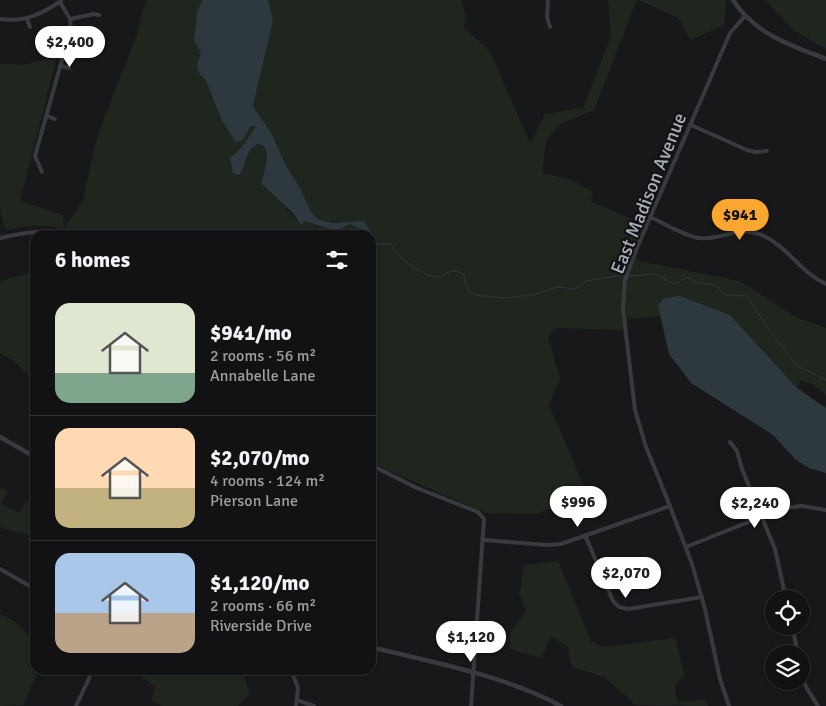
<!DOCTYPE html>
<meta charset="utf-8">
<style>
:root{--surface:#121214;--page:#1f2022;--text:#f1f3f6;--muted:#9c9ea0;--line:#313234;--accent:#fba62f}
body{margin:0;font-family:Signika,sans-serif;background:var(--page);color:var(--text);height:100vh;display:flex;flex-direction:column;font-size:19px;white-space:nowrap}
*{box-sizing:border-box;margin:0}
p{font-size:16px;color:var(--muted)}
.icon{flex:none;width:28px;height:28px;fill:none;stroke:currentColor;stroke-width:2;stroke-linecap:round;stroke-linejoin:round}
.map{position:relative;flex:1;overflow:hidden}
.side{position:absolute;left:30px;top:230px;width:346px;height:445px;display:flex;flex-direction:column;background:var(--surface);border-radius:15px;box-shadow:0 1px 4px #0004,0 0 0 1px var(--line)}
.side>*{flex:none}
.tools{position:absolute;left:765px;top:590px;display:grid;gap:10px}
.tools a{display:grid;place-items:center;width:45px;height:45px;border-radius:50%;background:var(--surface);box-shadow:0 1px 4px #0004,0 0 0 1px var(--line);font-size:25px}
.price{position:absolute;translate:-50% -42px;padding:0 11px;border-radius:18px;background:#fff;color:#222;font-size:16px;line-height:32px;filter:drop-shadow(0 1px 2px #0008)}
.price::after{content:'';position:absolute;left:50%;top:30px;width:15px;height:11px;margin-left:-8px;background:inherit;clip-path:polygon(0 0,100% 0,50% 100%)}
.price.on{background:var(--accent);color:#111}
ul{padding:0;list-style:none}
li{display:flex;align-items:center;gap:15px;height:125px;padding:0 25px}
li+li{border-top:1px solid var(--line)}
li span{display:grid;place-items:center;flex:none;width:140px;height:100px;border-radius:15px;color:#555}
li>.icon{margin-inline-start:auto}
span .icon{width:60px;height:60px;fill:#fffc;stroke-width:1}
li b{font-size:21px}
h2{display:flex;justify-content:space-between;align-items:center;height:60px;padding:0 25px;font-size:21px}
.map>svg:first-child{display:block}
.green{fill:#1e261e}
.water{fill:#2d393f}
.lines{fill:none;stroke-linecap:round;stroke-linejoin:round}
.stream{stroke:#2d393f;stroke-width:1}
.minor{stroke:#393a40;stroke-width:4}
.tertiary{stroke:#393a40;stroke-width:4.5}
.labels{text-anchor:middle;stroke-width:4.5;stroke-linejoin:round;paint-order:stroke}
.street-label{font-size:19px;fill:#aab0bb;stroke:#131315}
</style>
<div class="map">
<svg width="826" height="706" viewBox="0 0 826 706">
<rect width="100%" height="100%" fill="#18181a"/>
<g class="green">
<path d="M146 0H203L197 11 194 41 201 52 197 66 203 79 206 81 222 121 225 126 243 140 251 126H256L241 148 230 158 233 173H241C245 161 246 150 258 144L264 146C270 156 267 164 262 174 275 194 286 208 301 225L305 221 336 231 350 224 371 233 364 221 331 223 318 219 311 212 300 188 285 164 272 134 253 106 273 20 268 0H461L467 19 463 27 490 51 530 143 545 114 583 108 611 36 608 0H637L594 110 559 125 546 142 542 173 572 180 593 192 590 201 643 224 634 252 639 261 740 281 796 317 826 328V395L813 384 800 381 797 388 730 315 658 306 660 316 628 319 621 330 556 328 548 337 560 378 549 405 587 493 537 514 486 513 371 463V235H76C50 222 33 225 5 230L0 208V63L22 65 57 57 20 201 63 215 64 228 83 200 97 136 134 43Z"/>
<path d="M639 0H726L724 25 691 40 678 18Z"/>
<path d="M766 0H826V49L793 30Z"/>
<path d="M30 273 35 275V381L16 363 0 353V281Z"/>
<path d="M0 488 8 491 1 504 19 513 27 501 35 509V536L4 529 0 526Z"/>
<path d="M558 561 591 641 603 647 675 638 685 676 675 685 677 702 705 700 708 706 636 705 604 677 572 667 568 647 551 636 542 658 510 649 511 632 526 611 519 595 524 565Z"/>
<path d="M0 614 16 622 35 643V670H39L23 705 0 706Z"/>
<path d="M144 670H242L250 694 238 706H162L152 701 155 686 134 672Z"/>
</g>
<g class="water">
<path d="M203 0H268L273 20 253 106 272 134 285 164 300 188 311 212 318 219 331 223 364 221 372 234 350 224 336 231 305 221 301 225 292 212 262 184C262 169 272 160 264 146L258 144C242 153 248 165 239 175L233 173 230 158 241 148 256 126H251L243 140 236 142 222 121 206 81 199 73 197 66 201 52 194 41 197 11Z"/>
<path d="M679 296 730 315 797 388 826 408V473L809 468 796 460 773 435 691 383 669 354 658 306 663 299Z"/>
</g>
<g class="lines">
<g class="stream">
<path d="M364 230 368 235"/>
<path d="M371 239 376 244H390C394 249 398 255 403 259 408 264 427 276 434 277 447 278 450 265 464 275L466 285 469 291 475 295 503 298 533 295 557 287 576 289 586 281 624 275"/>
<path d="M628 276 655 274 675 284 687 277 698 283 715 285 726 295 747 296 768 328 795 364 826 380"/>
</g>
<g class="minor">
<path d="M548 0 547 17 550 27"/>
<path d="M0 19C25 22 40 15 61 1"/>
<path d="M27 19 30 27"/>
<path d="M70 19 94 14 99 15"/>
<path d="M61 66 69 68"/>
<path d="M47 116 55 119"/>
<path d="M691 125 747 150 755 152 767 151"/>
<path d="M42 172 35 156 71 28 70 19 60 2"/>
<path d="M650 217C664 223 684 236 699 238 719 241 736 226 759 234 787 244 800 273 826 284"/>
<path d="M0 238C21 234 40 228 61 235"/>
<path d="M730 442 737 451 742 469 775 549 786 599"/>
<path d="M371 465 417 488 478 512 484 519 471 706"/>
<path d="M585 535 613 601 619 607 628 609 702 597"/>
<path d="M484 540 547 545 561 544 670 506"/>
<path d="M686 547 784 508 802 506 826 510"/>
<path d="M0 569 35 589"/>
<path d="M792 626 798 654"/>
<path d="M291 670 298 688 296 706"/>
<path d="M801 671 806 687 818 706"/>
<path d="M297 700 314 706"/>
<path d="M76 706 93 670"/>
<path d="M729 706 720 679 705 609 692 564 666 496 646 447 635 410 623 309 625 280 636 250 730 33 745 16"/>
</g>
<g class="tertiary">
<path d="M733 0C755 34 790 45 826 59"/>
<path d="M0 437 35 457"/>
<path d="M371 647C435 663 503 675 561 706"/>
</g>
</g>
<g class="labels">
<g class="street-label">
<text transform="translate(648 193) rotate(-68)" y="7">East Madison Avenue</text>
</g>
</g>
</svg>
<div class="tools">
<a><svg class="icon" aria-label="locate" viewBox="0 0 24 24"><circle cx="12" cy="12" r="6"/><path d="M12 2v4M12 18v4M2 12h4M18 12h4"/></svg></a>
<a><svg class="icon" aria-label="layers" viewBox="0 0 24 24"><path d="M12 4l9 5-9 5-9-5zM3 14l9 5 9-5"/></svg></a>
</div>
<b class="price" style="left:70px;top:68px">$2,400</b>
<b class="price on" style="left:740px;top:241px">$941</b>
<b class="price" style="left:578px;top:528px">$996</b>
<b class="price" style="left:755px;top:529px">$2,240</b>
<b class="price" style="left:626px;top:599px">$2,070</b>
<b class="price" style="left:471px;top:663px">$1,120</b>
<section class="side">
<h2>6 homes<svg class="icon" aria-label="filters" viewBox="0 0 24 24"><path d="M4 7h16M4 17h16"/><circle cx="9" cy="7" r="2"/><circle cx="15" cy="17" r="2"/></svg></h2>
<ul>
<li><span style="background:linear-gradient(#dfe7d0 70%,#7fa58c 0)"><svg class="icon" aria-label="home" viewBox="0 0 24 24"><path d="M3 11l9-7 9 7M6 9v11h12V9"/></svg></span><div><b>$941/mo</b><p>2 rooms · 56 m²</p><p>Annabelle Lane</p></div></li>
<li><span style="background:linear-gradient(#ffd9b3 60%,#c2b280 0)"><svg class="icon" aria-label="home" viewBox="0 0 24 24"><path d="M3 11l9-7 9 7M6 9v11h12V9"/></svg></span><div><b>$2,070/mo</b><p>4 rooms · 124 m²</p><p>Pierson Lane</p></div></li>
<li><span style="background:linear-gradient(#a9c7e8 60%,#b9a48a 0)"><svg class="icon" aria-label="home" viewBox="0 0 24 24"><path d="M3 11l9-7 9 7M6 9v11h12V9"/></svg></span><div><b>$1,120/mo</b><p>2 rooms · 66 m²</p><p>Riverside Drive</p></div></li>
</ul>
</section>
</div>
